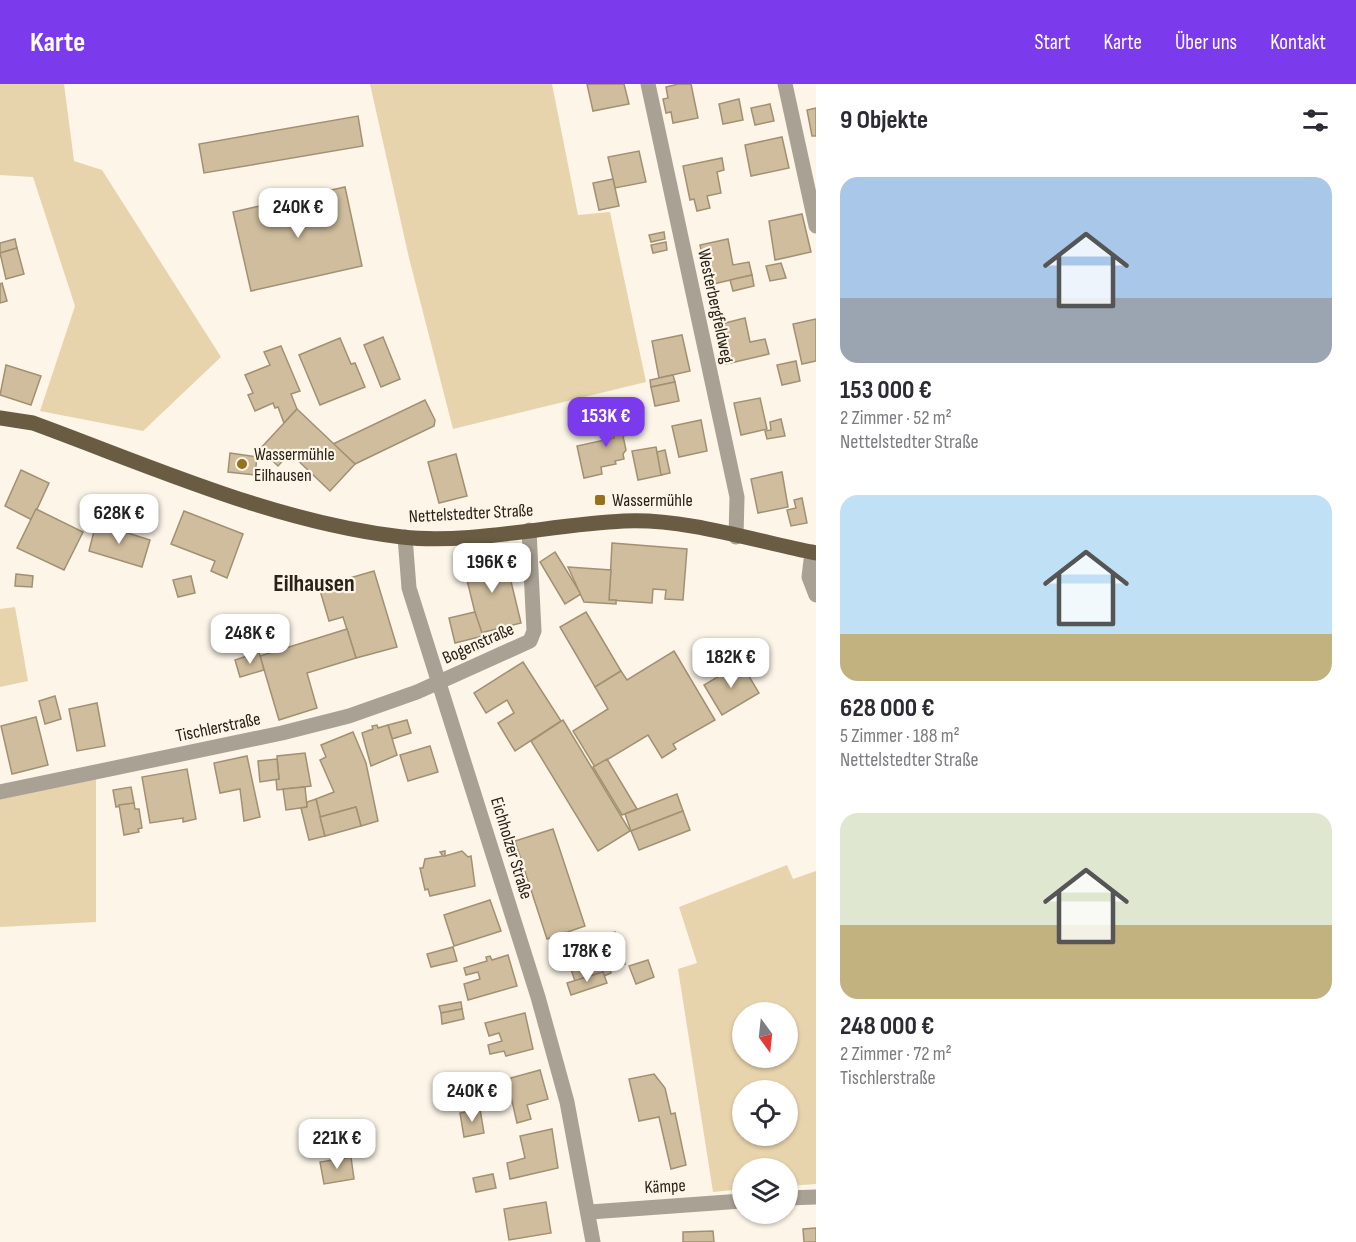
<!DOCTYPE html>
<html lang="de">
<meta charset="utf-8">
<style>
:root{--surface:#fff;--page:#f7f7f7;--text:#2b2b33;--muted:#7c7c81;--accent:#7c3aed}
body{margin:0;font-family:"Sofia Sans Condensed",sans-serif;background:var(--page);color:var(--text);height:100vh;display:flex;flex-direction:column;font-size:22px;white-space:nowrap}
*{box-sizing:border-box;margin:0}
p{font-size:20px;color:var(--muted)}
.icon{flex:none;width:33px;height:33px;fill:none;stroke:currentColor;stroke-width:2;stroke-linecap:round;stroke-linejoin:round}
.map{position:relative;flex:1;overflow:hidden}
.drawer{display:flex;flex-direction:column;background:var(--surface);width:540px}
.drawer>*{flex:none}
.needle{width:39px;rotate:165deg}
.tools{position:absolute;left:732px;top:918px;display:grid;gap:12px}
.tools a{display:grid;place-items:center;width:66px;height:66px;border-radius:50%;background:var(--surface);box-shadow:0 2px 4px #0004;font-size:30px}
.price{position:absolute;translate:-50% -51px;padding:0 14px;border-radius:12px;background:#fff;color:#222;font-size:20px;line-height:39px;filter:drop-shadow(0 2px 3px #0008)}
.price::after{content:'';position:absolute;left:50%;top:36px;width:18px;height:14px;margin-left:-9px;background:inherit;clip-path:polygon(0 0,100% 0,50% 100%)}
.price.active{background:var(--accent);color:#fff}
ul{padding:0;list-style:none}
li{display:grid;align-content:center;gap:12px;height:318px;padding:0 24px}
li span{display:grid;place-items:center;height:186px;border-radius:18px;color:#555}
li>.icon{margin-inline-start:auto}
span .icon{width:108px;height:108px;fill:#fffc;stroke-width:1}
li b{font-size:26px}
h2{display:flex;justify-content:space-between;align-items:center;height:72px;padding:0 24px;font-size:26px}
header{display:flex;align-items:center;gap:36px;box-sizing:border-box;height:84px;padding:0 30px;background:var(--accent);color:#fff}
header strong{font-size:28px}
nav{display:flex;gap:33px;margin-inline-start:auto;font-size:21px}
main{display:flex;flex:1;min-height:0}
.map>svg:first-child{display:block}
.green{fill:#e8d4ac;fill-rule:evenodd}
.building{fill:#cfbd9d;stroke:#a19172;stroke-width:1.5}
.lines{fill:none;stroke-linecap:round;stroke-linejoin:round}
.minor{stroke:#a9a193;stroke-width:15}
.major{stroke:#695c43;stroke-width:15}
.poi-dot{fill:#97711b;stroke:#fcf5e8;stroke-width:2}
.labels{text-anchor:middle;stroke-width:4.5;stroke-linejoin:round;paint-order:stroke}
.street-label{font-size:18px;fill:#292216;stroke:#fcf5e8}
.poi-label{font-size:18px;fill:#292216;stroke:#fcf5e8;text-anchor:start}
.district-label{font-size:24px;font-weight:bold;fill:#292216;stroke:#fcf5e8}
</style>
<header>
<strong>Karte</strong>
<nav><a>Start</a><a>Karte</a><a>Über uns</a><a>Kontakt</a></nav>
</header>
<main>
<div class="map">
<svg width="816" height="1158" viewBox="0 0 816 1158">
<rect width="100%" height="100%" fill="#fcf5e8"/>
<g class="green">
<path d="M0 0H64L74 77 102 86 221 273 143 347 40 327 75 222 33 93 0 91Z"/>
<path d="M370 0H552L578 131 610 128 646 298 453 345 409 174Z"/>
<path d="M15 523 28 597 0 603V525Z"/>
<path d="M96 695V838L0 843V715Z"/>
<path d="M787 781 793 795 816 787V1100L788 1102V1084H742V1105L713 1108 678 885 697 879 679 823ZM742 928H788V974H742ZM742 1006H788V1052H742Z"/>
</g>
<g class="building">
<path d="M587 0H624L629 20 593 27Z"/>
<path d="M678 0H691L698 34 673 39 671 28 666 29 663 15 668 14 666 3Z"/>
<path d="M739 15 743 36 723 40 719 20Z"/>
<path d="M770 20 774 37 755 41 751 24Z"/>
<path d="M816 24V52H812L807 26Z"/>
<path d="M358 32 363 62 204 89 199 60Z"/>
<path d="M782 53 789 84 751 92 745 61Z"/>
<path d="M639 67 646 98 615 104 608 73Z"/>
<path d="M722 74 724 86 717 88 721 109 707 112 710 124 697 127 694 115 690 116 683 82Z"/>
<path d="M613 95 619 122 599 126 593 99Z"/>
<path d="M345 103 362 182 251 207 233 128Z"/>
<path d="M802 130 811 168 775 176 769 137Z"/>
<path d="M664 148 665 155 651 158 649 151Z"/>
<path d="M15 155 17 164 0 169V159Z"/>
<path d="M728 155 733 181 749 178 752 191 709 201 700 161Z"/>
<path d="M666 158 667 166 653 169 651 161Z"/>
<path d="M17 164 24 190 6 195 0 169Z"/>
<path d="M781 179 786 194 770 197 766 182Z"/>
<path d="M752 191 754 202 733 207 730 196Z"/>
<path d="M2 199 7 217 0 219V200Z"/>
<path d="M745 234 750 258 765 255 769 270 726 280 717 241Z"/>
<path d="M816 235V277L802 280 793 240Z"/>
<path d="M682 251 690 287 659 294 652 257Z"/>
<path d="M383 253 400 295 381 303 364 261Z"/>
<path d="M340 254 351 280 355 279 365 303 320 321 299 271Z"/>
<path d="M281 262 300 307 291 310 297 325 284 339 278 323 275 324 273 319 255 327 248 311 253 309 245 291 270 281 264 268Z"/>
<path d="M796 277 800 297 782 301 777 281Z"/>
<path d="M6 281 41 292 31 321 0 311Z"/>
<path d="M673 291 675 298 651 303 650 296Z"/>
<path d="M675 298 679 317 655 322 651 303Z"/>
<path d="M760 314 767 345 741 351 734 319Z"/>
<path d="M425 316 435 336 434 342 355 380 333 360Z"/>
<path d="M297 325 355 380 330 407 290 369 278 382 260 365Z"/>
<path d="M630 329 634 350 623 352 626 366 623 370 624 375 615 377 616 380 601 383 602 390 584 394 577 362 614 354 610 333Z"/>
<path d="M781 335 785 352 767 355 765 347 771 346 770 338Z"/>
<path d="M701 336 707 367 679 373 672 342Z"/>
<path d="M656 363 662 391 638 396 632 367Z"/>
<path d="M665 366 670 389 661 391 657 368Z"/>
<path d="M230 369 257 373 255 391 228 388Z"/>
<path d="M456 370 467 412 439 419 428 378Z"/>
<path d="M21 386 49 399 32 436 5 422Z"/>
<path d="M782 388 788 423 758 429 751 395Z"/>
<path d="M802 414 807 439 791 442 787 426 796 424 794 416Z"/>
<path d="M36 425 83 448 64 486 17 464Z"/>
<path d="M184 427 243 450 227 494 211 487 215 477 171 460Z"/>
<path d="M96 439 150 456 142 483 89 467Z"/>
<path d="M612 459 687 465 683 516 665 515 666 506 653 505 652 519 609 516Z"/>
<path d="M555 468 581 510 565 520 540 478Z"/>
<path d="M507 472 510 485H508L521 539 480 549 467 496 464 497 461 484Z"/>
<path d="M568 483 611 486 609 516H616V520L584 518Z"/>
<path d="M374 487 397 563 356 574 343 533 329 537 319 503Z"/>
<path d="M16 490 33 492 32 503 15 502Z"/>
<path d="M191 492 195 509 178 513 173 496Z"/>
<path d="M475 528 483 552 455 559 449 534Z"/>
<path d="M586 528 621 587 595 603 560 543Z"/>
<path d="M347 545 356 574 307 589 317 624 279 636 260 572Z"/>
<path d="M243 552 250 553 253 559 249 565H242L239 558Z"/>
<path d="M674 567 715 636 673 660 676 665 662 674 648 651 595 683 573 647 608 625 595 603 621 587 627 596Z"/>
<path d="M259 568 264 586 240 593 235 576Z"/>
<path d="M523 578 561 637 515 667 498 639 514 629 507 616 486 629 474 609Z"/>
<path d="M741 579 759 609 722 631 704 601Z"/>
<path d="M55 612 61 635 45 640 39 617Z"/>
<path d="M97 619 105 662 77 667 69 625Z"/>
<path d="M36 633 48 681 12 690 1 642Z"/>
<path d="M407 636 411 649 392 655 388 641Z"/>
<path d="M563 636 630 747 598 767 531 657Z"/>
<path d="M377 641 378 644 388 641 397 671 371 682 362 649 373 645 372 642Z"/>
<path d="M353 648 366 679 378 737 361 742 356 723 320 733 316 715 334 708 320 676 326 673 321 661Z"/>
<path d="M430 662 438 688 408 697 400 671Z"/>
<path d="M305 669 311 702 277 706 276 695H279L277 672Z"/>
<path d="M247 672 260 733 244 737 240 705 220 709 214 679Z"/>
<path d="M277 675 279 695 260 698 258 677Z"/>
<path d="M607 675 637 725 622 731 593 683Z"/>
<path d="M187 685 196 735 183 738V734L150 739 142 693Z"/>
<path d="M131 703 134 719 116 723 113 706Z"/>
<path d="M305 703 307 723 286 726 283 705Z"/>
<path d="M677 710 683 727 631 747 625 730Z"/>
<path d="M316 715 325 752 309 756 301 724 307 723V718Z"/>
<path d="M134 719 135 725H139L142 744 138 745 139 748 124 751 119 721Z"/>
<path d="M356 723 361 742 325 752 320 733Z"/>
<path d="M683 727 690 746 639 766 631 747Z"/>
<path d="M553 745 585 842 547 855 515 757Z"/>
<path d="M445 767V772L462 767 468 773 471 772 475 802 430 812 428 805 425 806 420 784H423L425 775 443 772 440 768Z"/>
<path d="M490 816 501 847 454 862 444 831Z"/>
<path d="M615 848 625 880 610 885 611 889 604 892 603 888 575 897 564 865Z"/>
<path d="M453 863 457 877 431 883 427 870Z"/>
<path d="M508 871 517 902 468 916 464 900 480 895 478 888 466 891 464 884 487 877 486 873 490 872 492 876Z"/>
<path d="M648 876 654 893 636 900 629 882Z"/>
<path d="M603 888 607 899 571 911 567 899Z"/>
<path d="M461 918 462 925 441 929 439 922Z"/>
<path d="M462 925 464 935 442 940 441 929Z"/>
<path d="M525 929 533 965 506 972 504 967 490 970 488 961 502 957 499 949 489 952 485 939Z"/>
<path d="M540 986 548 1015 527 1021 531 1035 517 1039 507 995Z"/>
<path d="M654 990 665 1004 671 1030 675 1029 686 1081 671 1085 659 1033 639 1037 629 995Z"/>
<path d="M480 1025 484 1049 464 1053 460 1029Z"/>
<path d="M552 1045 558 1084 510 1095 507 1079 525 1074 520 1052Z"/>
<path d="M351 1073 354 1095 324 1100 320 1078Z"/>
<path d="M493 1090 496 1104 476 1108 473 1094Z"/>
<path d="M546 1118 551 1149 509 1156 504 1125Z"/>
<path d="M816 1144V1158H804L803 1145Z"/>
<path d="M713 1147 714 1158H683V1148Z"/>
</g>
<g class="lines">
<g class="minor">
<path d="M648 0 737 413 736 453"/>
<path d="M785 0 816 142"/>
<path d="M405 453 409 504 538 913 567 1018 593 1158"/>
<path d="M812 468 809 493 816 511"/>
<path d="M0 708 282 649 349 632 417 608 530 557 534 547 529 446"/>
<path d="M788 1114 816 1113"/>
<path d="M590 1128 742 1117"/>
</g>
<path class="major" d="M0 334 33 339C153 383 274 438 402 453 471 461 553 440 624 437 686 434 755 457 816 469"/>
</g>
<g class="poi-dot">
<circle cx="242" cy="380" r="6"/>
<rect x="594" y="410" width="12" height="12" rx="3"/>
</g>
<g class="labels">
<g class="street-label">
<text transform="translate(716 222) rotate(78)" y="6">Westerbergfeldweg</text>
<text transform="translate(471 429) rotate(-3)" y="6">Nettelstedter Straße</text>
<text transform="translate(478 559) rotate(-24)" y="6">Bogenstraße</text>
<text transform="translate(218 643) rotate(-12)" y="6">Tischlerstraße</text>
<text transform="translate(512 764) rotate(73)" y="6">Eichholzer Straße</text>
<text transform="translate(665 1102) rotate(-3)" y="6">Kämpe</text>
</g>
<g class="poi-label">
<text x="254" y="376">Wassermühle<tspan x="254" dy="21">Eilhausen</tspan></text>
<text x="612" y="422">Wassermühle</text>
</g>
<g class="district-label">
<text x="314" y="507">Eilhausen</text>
</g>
</g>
</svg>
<div class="tools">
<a><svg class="needle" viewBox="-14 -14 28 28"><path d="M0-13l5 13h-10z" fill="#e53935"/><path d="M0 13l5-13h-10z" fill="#7c7c81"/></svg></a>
<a><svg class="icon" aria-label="locate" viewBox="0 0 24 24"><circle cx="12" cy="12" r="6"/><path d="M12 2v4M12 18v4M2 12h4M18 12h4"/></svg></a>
<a><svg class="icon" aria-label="layers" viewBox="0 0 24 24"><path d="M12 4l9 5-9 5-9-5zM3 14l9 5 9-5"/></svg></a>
</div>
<b class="price" style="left:298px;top:155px">240K €</b>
<b class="price active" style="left:606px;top:364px">153K €</b>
<b class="price" style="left:119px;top:461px">628K €</b>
<b class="price" style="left:492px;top:510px">196K €</b>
<b class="price" style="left:250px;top:581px">248K €</b>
<b class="price" style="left:731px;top:605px">182K €</b>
<b class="price" style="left:587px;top:899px">178K €</b>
<b class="price" style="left:472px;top:1039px">240K €</b>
<b class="price" style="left:337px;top:1086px">221K €</b>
</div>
<section class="drawer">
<h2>9 Objekte<svg class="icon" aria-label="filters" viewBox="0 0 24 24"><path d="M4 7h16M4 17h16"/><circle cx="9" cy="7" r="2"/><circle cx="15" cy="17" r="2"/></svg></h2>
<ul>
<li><span style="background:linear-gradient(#a9c7e8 65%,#9aa5b1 0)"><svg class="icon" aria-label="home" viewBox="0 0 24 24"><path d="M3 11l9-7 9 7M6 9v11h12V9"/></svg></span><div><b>153 000 €</b><p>2 Zimmer · 52 m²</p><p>Nettelstedter Straße</p></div></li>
<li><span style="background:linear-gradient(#bfe0f5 75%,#c2b280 0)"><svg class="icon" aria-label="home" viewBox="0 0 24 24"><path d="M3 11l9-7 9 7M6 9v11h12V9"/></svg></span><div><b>628 000 €</b><p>5 Zimmer · 188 m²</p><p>Nettelstedter Straße</p></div></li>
<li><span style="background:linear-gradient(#dfe7d0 60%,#c2b280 0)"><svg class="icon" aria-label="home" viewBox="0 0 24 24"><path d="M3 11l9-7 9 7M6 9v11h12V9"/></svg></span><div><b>248 000 €</b><p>2 Zimmer · 72 m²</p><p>Tischlerstraße</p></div></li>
</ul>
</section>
</main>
